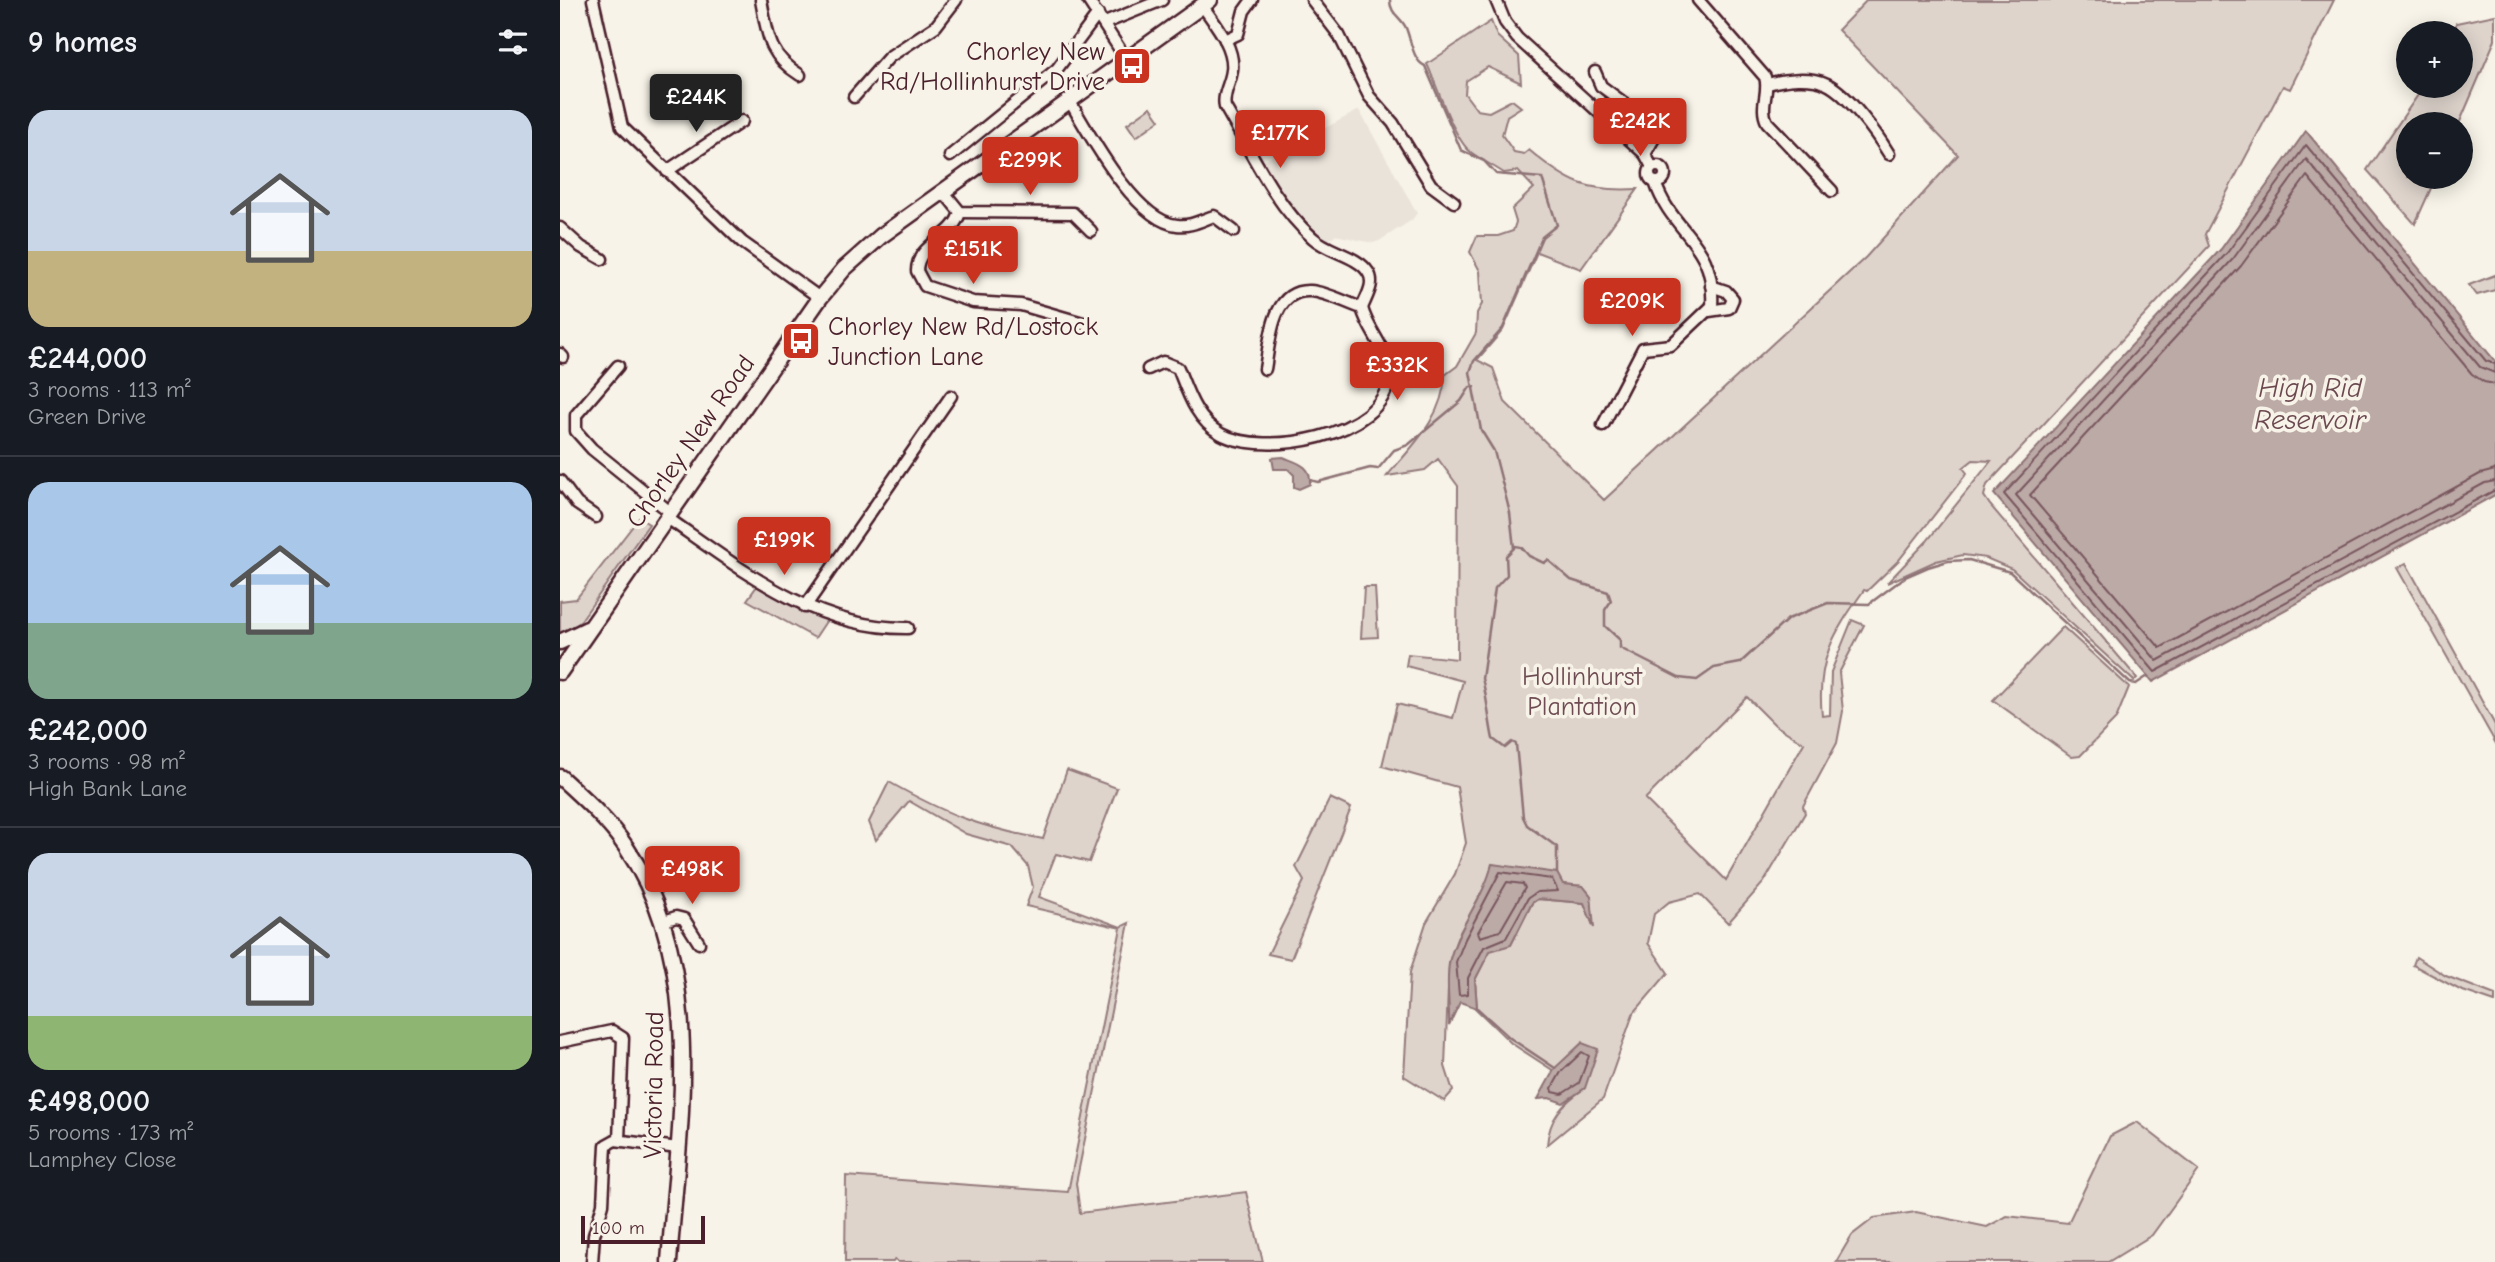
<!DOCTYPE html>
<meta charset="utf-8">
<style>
:root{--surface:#171b24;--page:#20242c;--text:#f1f3f6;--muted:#9ea1a6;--line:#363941;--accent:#c8321e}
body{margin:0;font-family:"Comic Neue",sans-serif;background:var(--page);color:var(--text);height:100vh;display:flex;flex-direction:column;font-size:26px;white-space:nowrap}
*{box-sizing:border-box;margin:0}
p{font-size:23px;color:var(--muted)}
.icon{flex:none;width:38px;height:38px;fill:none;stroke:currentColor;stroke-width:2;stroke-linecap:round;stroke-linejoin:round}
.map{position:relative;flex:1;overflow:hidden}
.drawer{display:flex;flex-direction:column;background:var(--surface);width:560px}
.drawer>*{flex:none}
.fabs{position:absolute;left:1836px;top:21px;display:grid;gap:14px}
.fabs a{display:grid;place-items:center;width:77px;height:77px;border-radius:50%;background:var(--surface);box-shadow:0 4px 18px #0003;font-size:35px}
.scale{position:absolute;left:21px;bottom:18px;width:124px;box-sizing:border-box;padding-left:7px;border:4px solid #4a1f2b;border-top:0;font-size:19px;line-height:24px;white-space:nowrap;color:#4a1f2b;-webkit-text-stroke:5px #f7f3e8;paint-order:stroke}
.price{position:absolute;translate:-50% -60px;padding:0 16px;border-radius:7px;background:var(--accent);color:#fff;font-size:23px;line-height:46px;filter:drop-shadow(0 2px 4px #0008)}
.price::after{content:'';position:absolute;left:50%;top:42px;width:21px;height:16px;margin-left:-10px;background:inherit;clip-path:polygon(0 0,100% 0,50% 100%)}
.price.current{background:#222;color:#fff}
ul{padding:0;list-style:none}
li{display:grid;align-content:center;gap:14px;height:371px;padding:0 28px}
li+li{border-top:2px solid var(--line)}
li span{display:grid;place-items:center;height:217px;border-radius:21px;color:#555}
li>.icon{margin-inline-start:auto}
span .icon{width:126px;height:126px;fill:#fffc;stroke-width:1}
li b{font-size:30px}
h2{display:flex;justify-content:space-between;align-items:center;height:84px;padding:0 28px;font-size:30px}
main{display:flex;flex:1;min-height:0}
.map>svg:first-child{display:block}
.built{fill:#eae3da}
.green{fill:#ded4cc;stroke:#947a7c;stroke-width:2;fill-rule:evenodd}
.water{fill:#bcaaa7;stroke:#8e7275;stroke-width:2}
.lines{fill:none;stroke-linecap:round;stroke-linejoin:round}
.shore{stroke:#78575d;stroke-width:2}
.stream{stroke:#8e7275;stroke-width:2.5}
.minor-casing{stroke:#4a1f2b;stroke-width:15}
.highway-casing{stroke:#4a1f2b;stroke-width:19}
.minor{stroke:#f7f3e8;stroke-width:10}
.highway{stroke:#f7f3e8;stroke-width:14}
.labels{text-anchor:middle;stroke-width:7;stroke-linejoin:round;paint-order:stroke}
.poi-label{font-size:26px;fill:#4a1f2b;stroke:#f7f3e8;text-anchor:end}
.street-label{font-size:26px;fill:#4a1f2b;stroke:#f7f3e8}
.park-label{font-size:26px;fill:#6f4c53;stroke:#f7f3e8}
.water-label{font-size:28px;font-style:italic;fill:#6c4950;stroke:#f7f3e8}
</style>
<main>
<section class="drawer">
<h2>9 homes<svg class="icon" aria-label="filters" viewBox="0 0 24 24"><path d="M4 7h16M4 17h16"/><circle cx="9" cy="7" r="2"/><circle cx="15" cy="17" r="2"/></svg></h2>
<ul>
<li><span style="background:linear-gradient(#c9d6e8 65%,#c2b280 0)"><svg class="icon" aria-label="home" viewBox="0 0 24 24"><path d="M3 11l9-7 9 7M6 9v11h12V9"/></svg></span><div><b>£244,000</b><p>3 rooms · 113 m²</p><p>Green Drive</p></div></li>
<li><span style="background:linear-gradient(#a9c7e8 65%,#7fa58c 0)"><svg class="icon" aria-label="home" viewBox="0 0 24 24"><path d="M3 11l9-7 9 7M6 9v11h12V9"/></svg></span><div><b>£242,000</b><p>3 rooms · 98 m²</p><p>High Bank Lane</p></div></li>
<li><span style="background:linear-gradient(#c9d6e8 75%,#8fb573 0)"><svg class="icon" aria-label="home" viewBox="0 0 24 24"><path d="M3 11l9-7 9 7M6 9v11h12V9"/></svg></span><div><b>£498,000</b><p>5 rooms · 173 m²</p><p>Lamphey Close</p></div></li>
</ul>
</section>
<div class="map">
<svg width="1935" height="1262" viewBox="0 0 1935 1262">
<rect width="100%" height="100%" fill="#f7f3e8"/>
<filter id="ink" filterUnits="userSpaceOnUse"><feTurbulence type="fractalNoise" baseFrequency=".0143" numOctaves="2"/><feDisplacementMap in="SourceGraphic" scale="14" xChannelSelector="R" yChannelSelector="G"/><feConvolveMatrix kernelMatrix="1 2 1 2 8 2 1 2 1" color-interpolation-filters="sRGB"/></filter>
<g filter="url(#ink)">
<path class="built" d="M799 110 857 213 852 220 819 241 813 243 775 235 765 243 735 213 702 162Z"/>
<g class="green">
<path d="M1307 0H1774L1730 89 1723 86 1645 234 1649 246 1427 485 1424 496 1430 505 1577 678 1574 681 1452 569 1426 558 1403 555 1376 561 1327 583 1367 541 1431 461 1413 460 1403 468 1407 473 1339 560 1307 591 1304 590C1273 634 1256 661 1262 716L1270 715 1271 672 1292 620 1304 625 1279 673 1283 711 1277 743 1243 806 1245 813 1204 882 1168 923 1140 894 1109 902 1094 914 1088 943 1108 973 1073 1014 1043 1099 987 1145C989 1118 1003 1103 1025 1088L1022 1043 994 1071 951 1043 913 1006 917 1007 915 980 930 950 951 945 972 903 978 899 1024 903 1033 925 1031 896 1023 886 1003 884 932 864 928 881 898 936 889 962 885 1066 893 1091 884 1101 844 1076 850 972 866 923 895 874 906 843 897 787 822 766 837 704 893 718 903 681 846 666 848 654 897 659 898 486 878 459 865 470 827 476C853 445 883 418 885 375L897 366 916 333 917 313 922 304 920 271 910 252 917 236H938L953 231 956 222 952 209 974 188 958 171 944 173C933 166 922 160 912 153 894 141 877 85 867 64L931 21 937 36 959 56 961 83 928 67 906 81 905 94 917 110 929 112 952 100 961 107 947 116 942 135 954 152 964 154 969 150C1008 183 1027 192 1078 189L1021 269 977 252 943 330 917 360 933 368 945 402 1044 500 1306 257 1398 155 1278 30ZM1187 697 1215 725 1244 743 1166 880 1085 799Z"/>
<path d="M1935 15V40L1899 124H1848V177H1876L1855 224 1807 170 1864 86H1900V33H1896V23Z"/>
<path d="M591 107 600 120 576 137 567 124Z"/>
<path d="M1935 275V290L1917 295 1909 285Z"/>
<path d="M79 518 89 524 19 623 0 634V601L16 599Z"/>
<path d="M1846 563 1935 725V742L1837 568Z"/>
<path d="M197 586 267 620 255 638 187 600Z"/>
<path d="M804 587H815L818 637 801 638Z"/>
<path d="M1503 627 1569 687 1556 719 1520 756 1512 757 1433 700Z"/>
<path d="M507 770 557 788 529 862 496 854 479 897 561 927 569 923 516 1183 520 1213 686 1192 703 1262H338L335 1259 333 1262H285L286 1176 508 1192 561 928 466 906 473 887 468 866 452 847 406 834 349 801 316 840 309 822 329 782C386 814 418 827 483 839Z"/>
<path d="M770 798 791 808 731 959 708 954 744 881 736 867Z"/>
<path d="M1856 957 1886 976 1935 995V1002L1900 990 1853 965Z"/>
<path d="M1577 1122 1639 1170 1592 1235 1548 1262H1276L1292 1235 1314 1218 1356 1212 1427 1227 1447 1216 1508 1223 1550 1136Z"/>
</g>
<g class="water">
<path d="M1746 131 1935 361V495L1593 682 1434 494 1661 249Z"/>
<path d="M723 457C737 463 752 465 750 484L739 489 734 487V475L728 469H714L712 458Z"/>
<path d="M932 864 997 873 1003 884 1023 886 1031 896 1034 928 1024 903 978 899 972 903 951 945 930 951 915 980 917 1008 900 1002 889 1025C890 1005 885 979 890 959 899 925 924 898 932 864Z"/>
<path d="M1022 1043 1038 1049 1025 1088 1003 1103 989 1098 978 1099 995 1068Z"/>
</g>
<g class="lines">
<g class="shore">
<path d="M1935 364 1926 361 1746 145 1667 253 1444 494 1595 672 1935 490"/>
<path d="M1935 373 1920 367 1746 159 1673 259 1456 495 1597 661 1925 483 1935 481"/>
<path d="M1935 384 1924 382 1912 374 1747 176 1681 266 1470 495 1600 648 1920 474 1935 470"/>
<path d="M940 872 992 879 998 891 977 892 968 898 946 938 924 947 908 978V994L899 995 896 962 905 939Z"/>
<path d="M947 882 963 884 965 888 940 931 920 937 918 932Z"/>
<path d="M1022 1052 1029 1056 1019 1083 1002 1094 993 1092 992 1088 1001 1072Z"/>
</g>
<g class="stream">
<path d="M830 0C830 14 841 17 846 28 851 40 853 61 865 66L901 150 924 161 936 174 982 178 997 225 982 237 943 328 914 361 910 372 921 430 934 451 950 513 954 548 946 556 947 575 935 588 922 679C925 685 930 727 933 739L945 748 952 742 956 744 963 817 967 825 997 847V873"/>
<path d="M750 480 758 482 810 468 818 469 834 450 848 445 901 401 910 387H915"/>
<path d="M955 546 961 547 969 556 984 563 988 560 1011 580 1048 592 1051 601 1045 610V626L1060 640V648L1119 678 1137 680 1154 668 1180 663 1228 619 1268 603 1309 604 1345 577 1368 567 1388 561 1409 560 1450 572 1570 683 1576 684 1588 676"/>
<path d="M917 1008 950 1038 995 1068"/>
</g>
<g class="minor-casing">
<g id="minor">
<path d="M33 0 62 127 182 242 260 298"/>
<path d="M201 0C208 36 208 55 240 75"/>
<path d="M528 0 566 59"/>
<path d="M752 0 779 35 809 96 833 123 871 185 894 202"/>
<path d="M936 0 945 22 957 38 1085 154 1092 167"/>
<path d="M1138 0 1205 77C1210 92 1199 106 1207 122L1272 191"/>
<path d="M642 5C654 23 675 46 672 70 671 83 662 94 665 107 691 151 714 204 753 238 768 252 798 256 808 272 816 283 806 297 802 308"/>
<path d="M545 23 602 0"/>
<path d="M665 40 678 34 684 11 692 0"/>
<path d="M1035 72 1041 86 1095 126 1097 133 1085 154"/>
<path d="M1208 84C1224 79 1251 76 1267 84 1288 94 1317 134 1329 154"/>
<path d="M294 97 329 57 376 26 396 0"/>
<path d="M509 100C529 133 575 221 617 225 630 227 642 220 654 216L674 231"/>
<path d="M390 156 497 69 538 14"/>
<circle cx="1097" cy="174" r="8"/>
<path d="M107 171 182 121"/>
<path d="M383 191 400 212 513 213 531 231"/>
<path d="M400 212C394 238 357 243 357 271L365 286 413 302 461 305 523 323"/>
<path d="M0 228 21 247 42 259"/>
<path d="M1149 311 1169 308 1173 299 1166 291 1151 286"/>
<path d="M0 354 3 357"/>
<path d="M58 366 16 415V431L32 449 110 512"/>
<path d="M588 369 603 362 618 368C628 393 636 420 661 434 703 457 824 438 829 377 831 352 808 332 802 308 786 303 767 292 750 291 711 289 710 342 705 369"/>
<path d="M1043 425 1083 348 1111 345 1152 306C1156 241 1112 234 1095 182"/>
<path d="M0 481 17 504 36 517"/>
<path d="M106 517C181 569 254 629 348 628"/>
<path d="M245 607 391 396"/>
<path d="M101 922 116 917 124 919 139 943"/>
<path d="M0 1042 52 1031 63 1038 59 1140"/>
<path d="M32 1262 34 1235 43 1204 46 1145 55 1140 118 1148"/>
</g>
</g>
<g class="highway-casing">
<g id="highway">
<path d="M0 642 27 629"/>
<path d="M0 672 260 298 284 269 321 236 650 0"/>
<path d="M0 777C23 798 49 821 66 847 148 969 119 1125 109 1262"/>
</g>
</g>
<use href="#minor" class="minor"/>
<use href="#highway" class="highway"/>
</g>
</g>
<defs>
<g id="bus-square" transform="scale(2.0125)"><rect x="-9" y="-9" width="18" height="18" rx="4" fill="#c8321e" stroke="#f7f3e8"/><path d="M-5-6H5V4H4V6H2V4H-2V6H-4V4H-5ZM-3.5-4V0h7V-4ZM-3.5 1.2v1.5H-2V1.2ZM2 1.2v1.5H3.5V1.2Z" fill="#fff"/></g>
</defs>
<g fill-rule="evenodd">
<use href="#bus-square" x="572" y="66"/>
<use href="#bus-square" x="241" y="341"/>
</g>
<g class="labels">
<g class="poi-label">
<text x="545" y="60">Chorley New<tspan x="545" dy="30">Rd/Hollinhurst Drive</tspan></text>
<text x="268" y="335" text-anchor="start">Chorley New Rd/Lostock<tspan x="268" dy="30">Junction Lane</tspan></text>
</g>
<g class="street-label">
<text transform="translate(130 441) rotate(-55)" y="9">Chorley New Road</text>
<text transform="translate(93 1085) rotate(-89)" y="9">Victoria Road</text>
</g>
<g class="park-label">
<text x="1022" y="685">Hollinhurst<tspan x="1022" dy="30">Plantation</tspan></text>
</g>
<g class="water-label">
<text x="1750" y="397">High Rid<tspan x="1750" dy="32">Reservoir</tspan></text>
</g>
</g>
</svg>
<div class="fabs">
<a>+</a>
<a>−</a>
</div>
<div class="scale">100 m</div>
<b class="price current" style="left:136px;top:134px">£244K</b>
<b class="price" style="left:1080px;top:158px">£242K</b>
<b class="price" style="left:720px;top:170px">£177K</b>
<b class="price" style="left:470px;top:197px">£299K</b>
<b class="price" style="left:413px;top:286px">£151K</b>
<b class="price" style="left:1072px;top:338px">£209K</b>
<b class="price" style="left:837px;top:402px">£332K</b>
<b class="price" style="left:224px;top:577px">£199K</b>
<b class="price" style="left:132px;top:906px">£498K</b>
</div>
</main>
